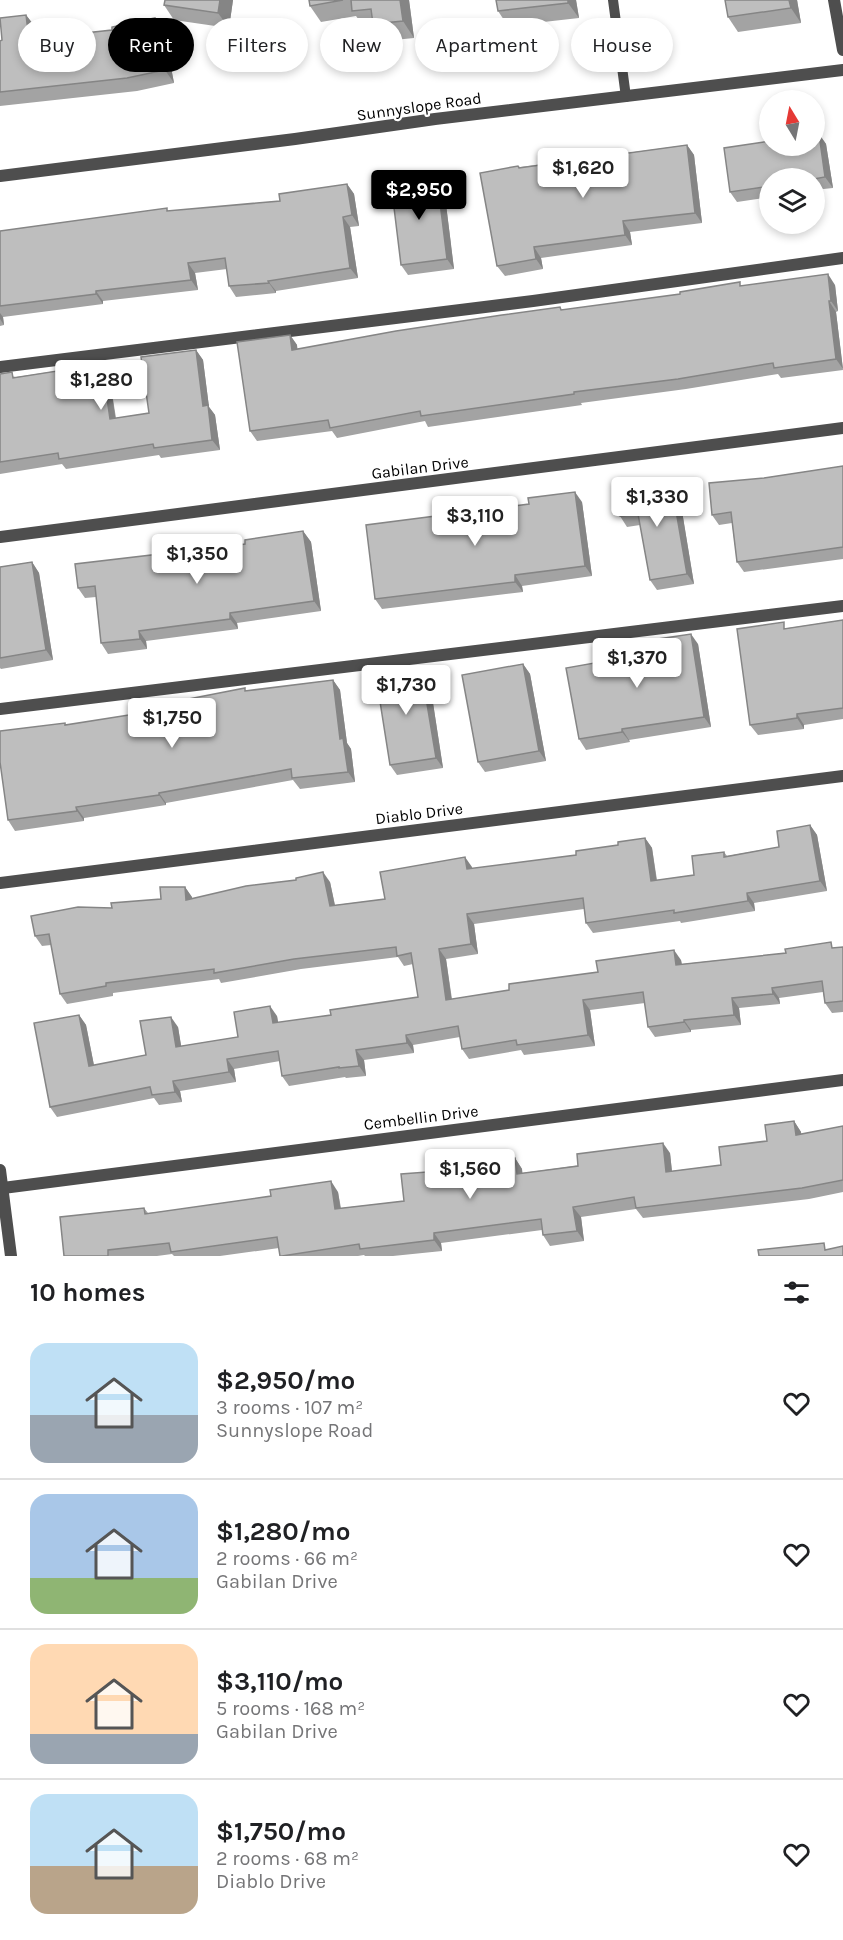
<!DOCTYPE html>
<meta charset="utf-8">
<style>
:root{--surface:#fff;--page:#f6f6f6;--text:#202124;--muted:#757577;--line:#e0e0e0;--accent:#000}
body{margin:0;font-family:Karla,sans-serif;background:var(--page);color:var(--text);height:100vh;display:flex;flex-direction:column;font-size:22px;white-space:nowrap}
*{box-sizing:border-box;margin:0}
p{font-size:20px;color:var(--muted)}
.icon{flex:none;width:33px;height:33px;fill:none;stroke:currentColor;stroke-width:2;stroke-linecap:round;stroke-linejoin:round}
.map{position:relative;height:1256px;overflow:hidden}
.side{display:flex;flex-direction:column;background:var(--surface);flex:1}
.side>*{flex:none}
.guide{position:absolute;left:18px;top:18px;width:807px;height:54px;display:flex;gap:12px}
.needle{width:39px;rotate:350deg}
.controls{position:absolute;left:759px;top:90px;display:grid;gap:12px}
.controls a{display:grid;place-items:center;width:66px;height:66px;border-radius:50%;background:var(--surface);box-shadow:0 3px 9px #0003;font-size:30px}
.price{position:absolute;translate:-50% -51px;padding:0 14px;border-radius:6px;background:#fff;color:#222;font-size:20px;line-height:39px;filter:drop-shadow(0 2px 3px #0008)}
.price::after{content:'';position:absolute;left:50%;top:36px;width:18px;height:14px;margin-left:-9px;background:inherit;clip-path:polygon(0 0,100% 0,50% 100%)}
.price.selected{background:var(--accent);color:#fff}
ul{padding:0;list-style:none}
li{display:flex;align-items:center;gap:18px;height:150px;padding:0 30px}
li+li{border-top:2px solid var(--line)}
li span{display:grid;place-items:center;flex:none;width:168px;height:120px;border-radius:18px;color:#555}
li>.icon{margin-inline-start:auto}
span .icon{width:72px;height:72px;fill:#fffc;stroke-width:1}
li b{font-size:26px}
h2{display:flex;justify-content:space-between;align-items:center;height:72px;padding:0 30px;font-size:26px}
.tag{padding:0 21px;border-radius:27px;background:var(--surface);box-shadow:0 3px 9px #0003;font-size:21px;line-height:54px}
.tag.selected{background:var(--accent);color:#fff}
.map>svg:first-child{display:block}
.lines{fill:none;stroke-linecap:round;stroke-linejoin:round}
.service{stroke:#4e4e4e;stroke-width:10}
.minor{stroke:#4e4e4e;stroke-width:12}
.tertiary{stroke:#4e4e4e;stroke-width:12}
.wall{fill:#a3a3a3}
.shaded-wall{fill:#858585}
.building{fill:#bebebe;stroke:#858585;stroke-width:1.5}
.labels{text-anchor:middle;stroke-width:4.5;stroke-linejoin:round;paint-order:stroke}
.street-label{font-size:16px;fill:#000;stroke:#fff}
</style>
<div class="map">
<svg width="843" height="1256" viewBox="0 0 843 1256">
<rect width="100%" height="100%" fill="#fff"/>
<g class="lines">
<path class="service" d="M613 0 626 97"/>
<g class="minor">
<path d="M834 0 843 50"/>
<path d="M0 367 533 301 843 258"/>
<path d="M0 537 843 428"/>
<path d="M0 709 843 606"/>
<path d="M0 883 843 776"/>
<path d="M3 1188 843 1080"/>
</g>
<g class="tertiary">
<path d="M0 176 295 139 435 119 843 70"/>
<path d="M0 1170 11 1256"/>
</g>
</g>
<g class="wall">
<path d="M233 0 229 28 174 20 164 5Z"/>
<path d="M309 0H409L414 38 384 41 374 26 364 27 356 16 321 22 310 6Z"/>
<path d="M576 0 579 18 508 26 498 11Z"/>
<path d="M797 0 801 23 738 32 728 17Z"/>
<path d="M26 15 36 28 37 38 164 31 174 83 137 91 0 106V41L2 40Z"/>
<path d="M819 134 826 144 833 188 814 190V178H770V197L737 202 730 192Z"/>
<path d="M687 145 694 155 702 223 630 232 632 245 541 258 543 269 505 276 497 266 518 166 520 167Z"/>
<path d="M347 184 354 194 359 226 350 227 358 278 276 291V293L236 297 229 286 227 269 195 273 198 290 103 301V304L3 317 4 325 0 326V231L169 211 280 201Z"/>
<path d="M444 188 454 269 408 275 401 265Z"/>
<path d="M835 285 838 311 836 312 843 370 781 378 778 374 686 389 581 403 582 405 428 427 425 421 337 438 332 431 257 441 250 431 290 335 297 345V349L562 310 742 286Z"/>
<path d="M196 350 203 360 209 407 215 415 220 450 161 458 159 455 66 469 62 464 0 474V374L16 377 102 364 109 374 116 418 149 413Z"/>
<path d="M843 466V559L744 572 737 562 732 523 719 525 712 515 764 478Z"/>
<path d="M671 482 679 493 694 584 657 590 650 580 640 525 627 527 620 516Z"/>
<path d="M582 502 592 576 522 586 523 592 382 609 375 599Z"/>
<path d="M303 531 311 542 321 611 237 623 238 629 146 641 147 649 108 654 101 643 96 597 85 598 78 588 245 544Z"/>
<path d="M32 562 39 573 53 660 1 669 0 668V567Z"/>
<path d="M843 620V719L804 725V729L758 735 750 725 788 628Z"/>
<path d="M698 644 711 727 629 740 630 742 586 750 579 739Z"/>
<path d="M523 664 530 674 546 761 485 772 478 762Z"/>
<path d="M427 668 434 678 438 702 433 703 443 768 397 775 390 765Z"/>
<path d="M333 680 340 690 347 743 351 749 355 782 300 789 293 780 166 803V805L84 818V821L15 831 8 820 65 723 66 725 180 707 247 691Z"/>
<path d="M810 825 817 835 827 891 754 903 755 911 681 923 680 921 593 933 586 923 584 909 474 924 478 954 446 959 452 999 509 990 681 960 682 964 843 947V1012L832 1013 825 1003 823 992 779 998 780 1004 739 1008 741 1025 691 1030V1032L655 1037 648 1027 645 1003 590 1010 595 1046 524 1055 521 1050 469 1059 462 1049 460 1037 413 1045 414 1053 364 1060 366 1076 346 1078 345 1077 289 1086 282 1076 280 1061 234 1069 236 1082 180 1091 182 1102 159 1105 154 1098 57 1117 50 1107 79 1015 86 1025 94 1065 146 1055 178 1027 181 1046 238 1037 277 1016 278 1023 331 1015 418 997 413 964 404 966 398 957 301 969 221 983 219 979 113 993V996L67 1004 60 994 51 945 42 946 35 936 112 908 161 899 185 887 193 899 330 882 335 905 385 899 472 867V869L576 855 645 838 652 848 657 880 694 875 724 852 727 856 779 847Z"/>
<path d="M794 1121 801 1132V1134L843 1126V1192L809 1199 643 1218 636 1209 581 1217 584 1241 550 1246 543 1235 542 1230 441 1243 442 1251 393 1256H365L364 1255 358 1256H280L279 1248 220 1256H174L172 1254 157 1256H64L144 1208 148 1213 338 1192 341 1208 404 1201 434 1182V1184L497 1176 515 1158 522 1169V1173L670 1153 672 1171 721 1165 767 1141Z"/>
</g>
<g class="shaded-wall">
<path d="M220 0H233L229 28 218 13Z"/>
<path d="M400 0H409L414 38 403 21Z"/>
<path d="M568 0H576L579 18 568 3Z"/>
<path d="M789 0H797L801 23 791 8Z"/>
<path d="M26 15 36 28 39 53 29 39Z"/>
<path d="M155 18 164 31 174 83 165 70Z"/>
<path d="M819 134 826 144 833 188 825 177Z"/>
<path d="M687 145 694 155 702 223 695 213Z"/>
<path d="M437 178 444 188 454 269 447 259Z"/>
<path d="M347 184 354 194 359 226 352 215Z"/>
<path d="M343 217 350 227 358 278 350 268Z"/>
<path d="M623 221 630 232 632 245 625 235Z"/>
<path d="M534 247 541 258 543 269 536 259Z"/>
<path d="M188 263 195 273 198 290 191 280Z"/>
<path d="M828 274 835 285 838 311 831 301Z"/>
<path d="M268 281 276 291V293L269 283Z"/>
<path d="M96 291 103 301V304L96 294Z"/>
<path d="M829 301 836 312 843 369 836 359Z"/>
<path d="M0 313 3 317 4 325 0 319Z"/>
<path d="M290 335 297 345 299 361 292 350Z"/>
<path d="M196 350 203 360 209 407 215 415 220 450 212 440 203 406Z"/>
<path d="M102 364 109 374 117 429 110 419Z"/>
<path d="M671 482 679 493 694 584 687 574Z"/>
<path d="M575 492 582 502 592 576 585 566Z"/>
<path d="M303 531 311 542 321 611 314 601Z"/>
<path d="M32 562 39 573 53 660 46 650Z"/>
<path d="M515 575 522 586 523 592 515 582Z"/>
<path d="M230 613 237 623 238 629 230 619Z"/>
<path d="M139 631 146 641 147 649 140 639Z"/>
<path d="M691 634 698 644 711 727 704 717Z"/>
<path d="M523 664 530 674 546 761 539 751Z"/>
<path d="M427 668 434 678 438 702 431 692Z"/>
<path d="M333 680 340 690 347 743 351 749 355 782 348 772 340 739Z"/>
<path d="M425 692 433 703 443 768 436 758Z"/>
<path d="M797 714 804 725V729L797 718Z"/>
<path d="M622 729 629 740 630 742 622 732Z"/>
<path d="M159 793 166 803V805L159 795Z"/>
<path d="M76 807 84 818V821L77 811Z"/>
<path d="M810 825 817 835 827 891 820 881Z"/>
<path d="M645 838 652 848 658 891 651 881Z"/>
<path d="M465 857 472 867 474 879 467 869Z"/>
<path d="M323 872 330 882 337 916 330 906Z"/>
<path d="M185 887 192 897 193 910 186 900Z"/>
<path d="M747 893 754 903 755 911 748 901Z"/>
<path d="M467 914 474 924 478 954 471 944Z"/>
<path d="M439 949 446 959 453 1010 446 1000Z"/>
<path d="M674 950 681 960 683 975 676 965Z"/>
<path d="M772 988 779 998 780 1004 773 994Z"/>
<path d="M732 998 739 1008 741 1025 734 1015Z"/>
<path d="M583 1000 590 1010 595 1046 588 1035Z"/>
<path d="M270 1006 277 1016 280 1033 273 1023Z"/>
<path d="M79 1015 86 1025 96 1076 89 1066Z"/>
<path d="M171 1017 178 1027 183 1057 176 1047Z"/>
<path d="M684 1020 691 1030V1032L684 1022Z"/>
<path d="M406 1035 413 1045 414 1053 407 1043Z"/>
<path d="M356 1050 364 1060 366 1076 359 1066Z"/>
<path d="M227 1059 234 1069 236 1082 229 1072Z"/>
<path d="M173 1081 180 1091 182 1102 175 1092Z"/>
<path d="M794 1121 801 1132 803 1145 796 1135Z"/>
<path d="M663 1143 670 1153 673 1182 666 1172Z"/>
<path d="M515 1158 522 1169 524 1185 517 1174Z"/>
<path d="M427 1172 434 1182 435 1195 428 1185Z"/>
<path d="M331 1181 338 1192 342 1219 335 1209Z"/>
<path d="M573 1207 581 1217 584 1241 577 1231Z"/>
<path d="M434 1233 441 1243 442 1251 434 1240Z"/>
</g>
<g class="building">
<path d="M165 0H220L218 13 164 5Z"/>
<path d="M309 0H343L310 6Z"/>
<path d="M351 0H400L403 21 373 24 371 9 352 11Z"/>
<path d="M496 0H568V3L498 11Z"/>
<path d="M725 0H789L791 8 728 17Z"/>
<path d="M26 15 29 39 112 30V27L155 18 165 70 127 78 0 92V41L2 40 0 18Z"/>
<path d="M814 134H819L825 177 814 179 770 178V186L730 192 724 148 770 141V146H814Z"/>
<path d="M687 145 695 213 623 221 625 235 534 247 536 259 497 266 480 173 518 166 519 168Z"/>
<path d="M437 178 447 259 401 265 391 183Z"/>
<path d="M347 184 352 215 343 217 350 268 268 281 269 283 229 286 225 258 188 263 191 280 96 291V294L0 306V231L167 208V211L280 201 279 194Z"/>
<path d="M828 274 831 301H829L836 359 774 368 773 363 678 379 574 392V394L421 416 420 411 330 428 328 420 250 431 237 342 290 335 292 350 396 331 502 315 560 307 561 310 680 294V292L740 282V286Z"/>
<path d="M196 350 203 406 208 405 212 440 154 448 153 444 59 459 58 453 0 462V374L12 372 13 378 102 364 110 419 149 413 141 357Z"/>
<path d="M843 466V547L737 562 731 512 712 515 709 483 764 478Z"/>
<path d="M671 482 687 574 650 580 638 514 620 516 616 492Z"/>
<path d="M575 492 585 566 515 575V582L375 599 366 525 529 504 528 498Z"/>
<path d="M303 531 314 601 230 613V619L139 631 140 639 101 643 95 586 78 588 75 564 245 544V540Z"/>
<path d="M32 562 46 650 0 658V567Z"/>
<path d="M843 620V708L797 714V718L750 725 737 629 784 622V629Z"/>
<path d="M691 634 704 717 622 729V732L579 739 566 668 640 655 638 642Z"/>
<path d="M523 664 539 751 478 762 462 675Z"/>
<path d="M427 668 431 692H425L436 758 390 765 376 676Z"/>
<path d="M333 680 340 739 343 738 348 772 292 778 291 769 159 793V795L76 807 77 811 8 820 0 762V731L65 723V725L180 707 178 701 245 688V691Z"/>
<path d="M810 825 820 881 747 893 748 901 674 913V910L586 923 583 898 467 914 471 944 439 949 446 1000 509 990V984L598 972 596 961 674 950 676 965 786 953 785 949 831 942 832 948 843 947V1001L825 1003 822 981 772 988 773 994 732 998 734 1015 684 1020V1022L648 1027 643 992 583 1000 588 1035 517 1045 516 1040 462 1049 458 1026 406 1035 407 1043 356 1050 359 1066 339 1068V1067L282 1076 278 1051 227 1059 229 1072 173 1081 175 1092 152 1095 150 1087 50 1107 34 1023 79 1015 89 1066 146 1055 140 1021 171 1017 176 1047 238 1037 234 1012 270 1006 273 1023 331 1015 330 1010 418 997 411 953 397 956 396 947 294 959 214 973V969L106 983V986L60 994 49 934 35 936 31 916 78 907 112 908 111 903 161 899 160 887H185L186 900 246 886 296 880V878L323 872 330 906 385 899 380 872 465 857 467 869 576 855V851L618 845V842L645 838 651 881 694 875 692 856 724 852V857L779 847 777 831Z"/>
<path d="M794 1121 796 1135 843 1126V1180L802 1188 636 1208 634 1197 573 1207 577 1231 543 1235 541 1219 434 1233V1240L360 1249 359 1244 282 1256H280L277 1237 171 1252 169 1243 108 1250V1256H64L60 1217 144 1208 145 1214 271 1196 270 1190 331 1181 335 1209 404 1201 401 1174 427 1172 428 1185 497 1176 495 1161 515 1158 517 1174 578 1166 577 1154 663 1143 666 1172 721 1165 719 1147 767 1141 765 1125Z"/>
<path d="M824 1243 825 1250 843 1246V1256H759L758 1250Z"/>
</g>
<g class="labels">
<g class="street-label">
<text transform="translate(419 106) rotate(-8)" y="6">Sunnyslope Road</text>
<text transform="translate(420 467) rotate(-7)" y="6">Gabilan Drive</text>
<text transform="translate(419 813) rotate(-7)" y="6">Diablo Drive</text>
<text transform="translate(421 1117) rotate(-7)" y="6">Cembellin Drive</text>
</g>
</g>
</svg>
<div class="controls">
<a><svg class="needle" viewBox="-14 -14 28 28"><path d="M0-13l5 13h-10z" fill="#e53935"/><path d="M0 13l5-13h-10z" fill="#757577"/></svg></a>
<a><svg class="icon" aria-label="layers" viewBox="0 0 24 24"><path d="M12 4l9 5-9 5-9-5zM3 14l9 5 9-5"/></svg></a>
</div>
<b class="price" style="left:583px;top:199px">$1,620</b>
<b class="price selected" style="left:419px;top:221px">$2,950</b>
<b class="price" style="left:101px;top:411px">$1,280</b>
<b class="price" style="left:657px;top:528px">$1,330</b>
<b class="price" style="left:475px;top:547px">$3,110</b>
<b class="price" style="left:197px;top:585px">$1,350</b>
<b class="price" style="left:637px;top:689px">$1,370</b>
<b class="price" style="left:406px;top:716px">$1,730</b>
<b class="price" style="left:172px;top:749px">$1,750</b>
<b class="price" style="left:470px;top:1200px">$1,560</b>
<div class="guide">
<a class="tag">Buy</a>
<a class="tag selected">Rent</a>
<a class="tag">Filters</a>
<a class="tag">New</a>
<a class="tag">Apartment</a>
<a class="tag">House</a>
</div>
</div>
<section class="side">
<h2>10 homes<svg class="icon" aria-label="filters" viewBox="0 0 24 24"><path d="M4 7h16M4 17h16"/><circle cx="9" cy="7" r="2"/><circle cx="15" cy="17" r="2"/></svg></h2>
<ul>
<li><span style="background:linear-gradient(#bfe0f5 60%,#9aa5b1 0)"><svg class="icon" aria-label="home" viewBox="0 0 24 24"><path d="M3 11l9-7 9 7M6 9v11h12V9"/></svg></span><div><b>$2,950/mo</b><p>3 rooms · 107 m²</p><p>Sunnyslope Road</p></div><svg class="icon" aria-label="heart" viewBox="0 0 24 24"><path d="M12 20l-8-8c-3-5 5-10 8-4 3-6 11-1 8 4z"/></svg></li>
<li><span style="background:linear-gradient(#a9c7e8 70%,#8fb573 0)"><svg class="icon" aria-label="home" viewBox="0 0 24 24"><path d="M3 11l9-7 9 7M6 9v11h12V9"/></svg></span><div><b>$1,280/mo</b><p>2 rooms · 66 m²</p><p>Gabilan Drive</p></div><svg class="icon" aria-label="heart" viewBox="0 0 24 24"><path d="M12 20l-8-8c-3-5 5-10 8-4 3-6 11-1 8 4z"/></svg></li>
<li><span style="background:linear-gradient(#ffd9b3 75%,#9aa5b1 0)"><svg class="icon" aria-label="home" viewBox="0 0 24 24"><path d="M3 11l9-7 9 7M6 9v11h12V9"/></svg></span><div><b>$3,110/mo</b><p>5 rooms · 168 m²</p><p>Gabilan Drive</p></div><svg class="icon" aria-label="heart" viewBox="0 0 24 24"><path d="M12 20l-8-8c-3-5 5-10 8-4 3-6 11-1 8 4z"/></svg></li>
<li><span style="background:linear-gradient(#bfe0f5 60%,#b9a48a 0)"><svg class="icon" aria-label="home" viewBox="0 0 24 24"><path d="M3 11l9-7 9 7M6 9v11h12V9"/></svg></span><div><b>$1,750/mo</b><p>2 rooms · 68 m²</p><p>Diablo Drive</p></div><svg class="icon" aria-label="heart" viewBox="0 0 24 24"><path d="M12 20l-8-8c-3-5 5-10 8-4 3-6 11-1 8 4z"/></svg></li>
</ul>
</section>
